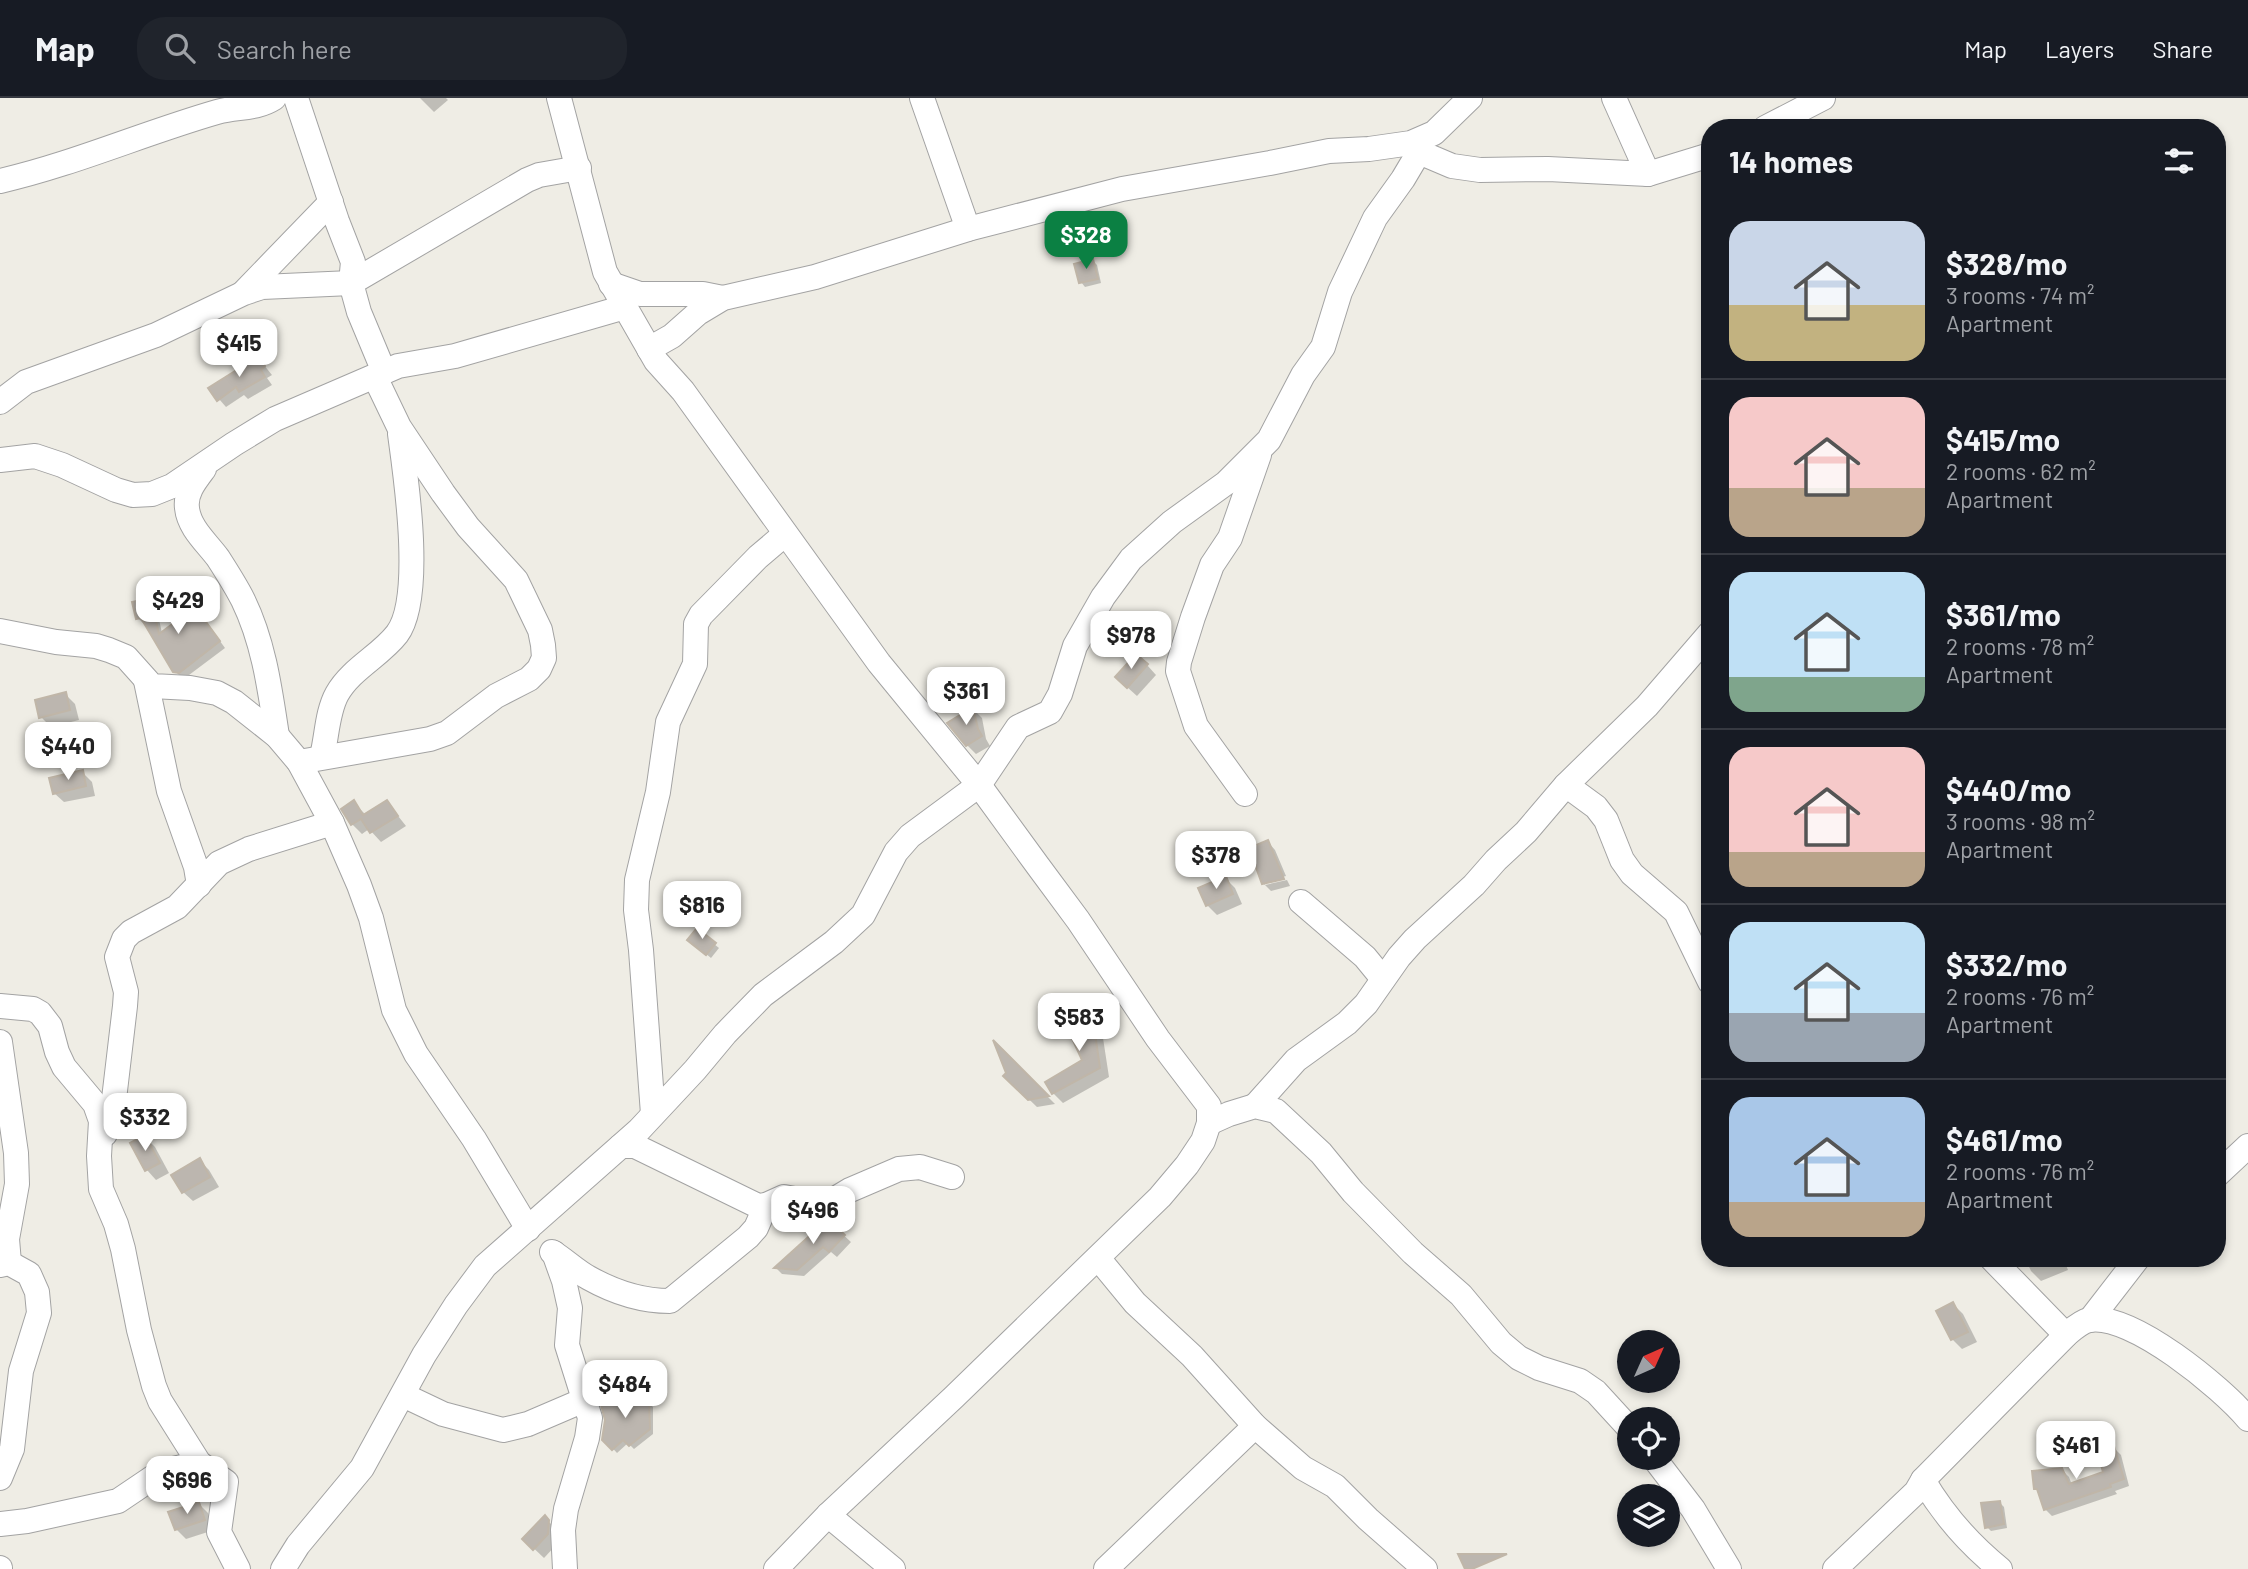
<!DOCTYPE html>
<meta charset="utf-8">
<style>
:root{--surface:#171b24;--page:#20242c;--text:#f1f3f6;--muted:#9ea1a6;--line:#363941;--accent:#0b8043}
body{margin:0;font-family:Barlow,sans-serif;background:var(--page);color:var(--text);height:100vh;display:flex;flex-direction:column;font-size:26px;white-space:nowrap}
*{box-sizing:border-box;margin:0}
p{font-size:23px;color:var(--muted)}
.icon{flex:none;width:38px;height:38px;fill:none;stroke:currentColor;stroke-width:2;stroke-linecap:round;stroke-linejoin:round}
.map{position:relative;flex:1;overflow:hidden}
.side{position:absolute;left:1701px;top:21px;width:525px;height:1148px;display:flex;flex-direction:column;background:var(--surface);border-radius:28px;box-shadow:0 4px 10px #0003}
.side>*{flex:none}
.needle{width:46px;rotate:45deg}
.controls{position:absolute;left:1617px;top:1232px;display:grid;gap:14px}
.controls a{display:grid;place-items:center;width:63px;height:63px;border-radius:50%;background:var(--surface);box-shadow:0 4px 10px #0003;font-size:35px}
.price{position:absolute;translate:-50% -60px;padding:0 16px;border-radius:14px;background:#fff;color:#222;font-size:23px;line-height:46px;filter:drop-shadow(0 2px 4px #0008)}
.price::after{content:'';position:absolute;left:50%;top:42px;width:21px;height:16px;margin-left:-10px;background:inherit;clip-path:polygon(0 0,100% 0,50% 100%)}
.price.selected{background:var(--accent);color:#fff}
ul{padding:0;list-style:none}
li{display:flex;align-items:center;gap:21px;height:175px;padding:0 28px}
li+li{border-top:2px solid var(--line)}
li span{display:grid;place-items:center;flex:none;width:196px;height:140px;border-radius:21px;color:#555}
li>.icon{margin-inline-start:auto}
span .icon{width:84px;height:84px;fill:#fffc;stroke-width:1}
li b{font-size:30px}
h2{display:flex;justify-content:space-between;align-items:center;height:84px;padding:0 28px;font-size:30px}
header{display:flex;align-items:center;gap:42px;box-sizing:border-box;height:98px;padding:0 35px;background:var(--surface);border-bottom:2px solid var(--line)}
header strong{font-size:33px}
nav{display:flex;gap:38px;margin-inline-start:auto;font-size:24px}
.search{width:490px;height:63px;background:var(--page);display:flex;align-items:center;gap:18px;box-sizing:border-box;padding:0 24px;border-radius:28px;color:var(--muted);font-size:26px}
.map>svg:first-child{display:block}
.shadow{fill:#0003}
.building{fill:#bcb6af;stroke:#c0b6a8;stroke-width:2}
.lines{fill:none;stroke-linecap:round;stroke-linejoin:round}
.minor-casing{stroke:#a3a3a3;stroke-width:26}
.minor{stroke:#fff;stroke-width:24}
</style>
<header>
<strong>Map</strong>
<div class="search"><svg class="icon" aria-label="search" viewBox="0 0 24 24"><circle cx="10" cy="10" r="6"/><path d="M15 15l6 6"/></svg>Search here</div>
<nav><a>Map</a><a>Layers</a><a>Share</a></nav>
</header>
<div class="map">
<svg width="2248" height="1471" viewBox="0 0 2248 1471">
<rect width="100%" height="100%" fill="#efede5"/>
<g class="shadow">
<path d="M420 0H446L448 2 434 14Z"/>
<path d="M1093 163 1097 167 1101 185 1085 189 1081 184Z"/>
<path d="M259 261 272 277 267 280 272 287 248 301 244 297 226 309 219 301Z"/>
<path d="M150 502 156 508 162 535 201 517 225 550 185 580 181 579 175 573 146 525 144 526 138 520Z"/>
<path d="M1147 567 1156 577 1137 598 1127 589Z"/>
<path d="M65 596 75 606 79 622 51 629 41 619Z"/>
<path d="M973 611 982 620 986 641 990 648 976 656 967 647Z"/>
<path d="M82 674 92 684 95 698 64 704 54 695Z"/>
<path d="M387 704 406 728 381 744 369 731 362 736 352 726 354 705 366 717Z"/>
<path d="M1268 744 1275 752 1286 778 1265 784V787L1263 785Z"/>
<path d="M1225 780 1235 790 1242 806 1217 817 1207 807Z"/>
<path d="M1287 782 1290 788 1271 793 1265 787Z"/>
<path d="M694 846H714L719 850 711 860Z"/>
<path d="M1083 915 1103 940 1109 979 1063 1005 1053 995 1084 963Z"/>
<path d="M998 949 1055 1006 1037 1009 1005 978 1008 975Z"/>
<path d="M145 1039 155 1049 169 1075 156 1082 147 1072Z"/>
<path d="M200 1063 209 1072 219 1089 193 1103 183 1094Z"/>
<path d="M828 1123 851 1144 837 1159 831 1154 804 1178 782 1176 776 1170Z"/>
<path d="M2025 1160H2063L2068 1172 2041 1183 2031 1173Z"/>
<path d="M1953 1206 1963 1216 1977 1244 1962 1251 1952 1241Z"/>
<path d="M626 1297 630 1301V1305L648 1304 653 1309V1336L634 1351 628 1345 617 1355 604 1341 607 1322 602 1304Z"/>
<path d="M2114 1350 2121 1357 2129 1388 2115 1393 2117 1396 2052 1418 2045 1411 2040 1395 2035 1390 2061 1371 2069 1379 2072 1387 2106 1376Z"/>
<path d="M1999 1404 2004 1409 2007 1430 1991 1433 1987 1429Z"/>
<path d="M199 1406 208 1415 214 1432 186 1441 176 1431Z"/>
<path d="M545 1420 558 1433 557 1446 544 1460 524 1441Z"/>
</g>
<g class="building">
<path d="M1093 161 1098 181 1079 185 1074 166Z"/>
<path d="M259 258 265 268 261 272 265 279 239 294 236 289 217 303 208 290Z"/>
<path d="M151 500 159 536 195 509 220 543 179 575 173 574 141 520 136 521 132 504Z"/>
<path d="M1136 556 1148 566 1127 590 1115 579Z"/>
<path d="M66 594 70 612 39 620 35 602Z"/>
<path d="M973 609 978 631 982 638 966 648 947 625Z"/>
<path d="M83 672 86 688 53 696 49 680Z"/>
<path d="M354 702 363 717 387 702 398 718 370 735 361 721 351 727 341 711Z"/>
<path d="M1268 742 1284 781 1262 786 1249 750Z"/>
<path d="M1226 778 1233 796 1206 808 1198 790Z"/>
<path d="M697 830 716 845 706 857 687 842Z"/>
<path d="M1083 913 1094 928 1100 970 1052 996 1045 984 1082 962 1064 923Z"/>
<path d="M993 942 1049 998 1028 1002 1003 978 1006 975Z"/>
<path d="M145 1037 160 1065 145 1073 130 1045Z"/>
<path d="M200 1060 210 1079 182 1095 171 1077Z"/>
<path d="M828 1121 845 1137 829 1154 823 1149 797 1172 774 1170Z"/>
<path d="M1953 1204 1968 1234 1951 1242 1936 1213Z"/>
<path d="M626 1295 625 1303 649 1302 650 1331 629 1348 623 1342 612 1352 602 1342 605 1322 600 1303Z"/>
<path d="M2114 1348 2124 1381 2110 1386 2111 1389 2044 1412 2037 1391H2034L2032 1373 2062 1370 2069 1386 2103 1374 2097 1353Z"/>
<path d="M2000 1403 2004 1426 1985 1430 1981 1405Z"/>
<path d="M199 1404 205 1422 175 1432 168 1414Z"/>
<path d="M545 1417 549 1422 548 1436 533 1452 522 1441Z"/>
<path d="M1458 1456H1507L1472 1471H1465Z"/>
</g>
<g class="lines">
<g class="minor-casing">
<g id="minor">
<path d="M296 0 337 123 353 164 351 185 359 214 384 274"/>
<path d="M559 0 605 174 656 263 683 293 879 565 979 687 1038 768 1078 822 1158 941 1209 1008V1025L1203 1043 1187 1067 1160 1099 954 1299 828 1417 776 1471"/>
<path d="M922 0 968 131"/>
<path d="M1614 0 1648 76"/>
<path d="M1765 30 1823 0"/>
<path d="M1419 54 1452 68 1480 72 1548 71 1648 76 1710 57"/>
<path d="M0 83C74 66 144 35 217 14 237 8 255 12 274 0"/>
<path d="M611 186 640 196H703L723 200"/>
<path d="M244 194 331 104"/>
<path d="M649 251 672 238 698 215 723 200 815 179 968 131 1122 91 1270 65 1329 53 1369 51 1411 45 1434 35 1470 0"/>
<path d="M0 304 26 284 156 237 244 195 262 189 351 185 527 82 539 77 579 70"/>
<path d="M0 362 35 358 62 367 116 392 133 397 152 396 172 388 234 346 275 321 398 268 455 258 625 209"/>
<path d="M204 371C195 383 185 395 187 410 189 430 207 445 218 460 227 474 236 488 243 502 264 545 270 592 277 638"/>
<path d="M0 533 56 544 96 548 109 552 126 559 152 588 190 590 217 595 234 604 277 638 299 664 332 725 359 787 371 820 394 912 416 956 474 1041 528 1131"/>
<path d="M146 583 169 693 196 769 199 787"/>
<path d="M322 658C327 639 327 614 337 596 351 571 380 558 397 536 424 500 406 380 400 336"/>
<path d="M299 664 430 641 447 635 496 598 529 581 539 571 544 560 543 547 540 532 516 482 468 429 443 395 399 329 375 279"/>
<path d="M1566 687 1596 709 1606 722 1622 762 1632 776 1676 814 1710 884"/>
<path d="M1245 696 1196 628 1178 573 1179 564 1193 519 1212 467 1230 440 1259 357"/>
<path d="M1301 804 1365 859 1383 881"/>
<path d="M0 908 33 911 40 915 50 928 57 954 64 969 95 1006 101 1023 99 1058 101 1091 116 1126 123 1151 139 1232 154 1288 160 1303 199 1365 226 1384 219 1434 238 1471"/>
<path d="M0 944 16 1055 17 1086 7 1141 9 1165"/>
<path d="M1255 1008 1296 962 1347 925 1366 906 1399 859 1415 841 1474 787 1496 762 1526 734 1566 687 1647 608 1710 535"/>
<path d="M653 1016 641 852 636 812 637 782 658 694 668 624 695 566 696 526 701 517 758 459 785 436"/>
<path d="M1209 1025 1229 1016 1255 1008 1276 1013 1321 1055 1353 1094 1413 1155 1461 1197 1501 1245 1519 1260 1539 1270 1580 1283 1596 1294 1629 1330"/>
<path d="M105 1036 112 1018 125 908 126 894 117 859 124 841 131 834 177 809 219 765 249 751 332 725"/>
<path d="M621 1048H635L758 1108 766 1107 784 1099 825 1107 850 1092 899 1071 920 1069 952 1079"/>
<path d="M2217 1077 2248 1048"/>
<path d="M552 1154C565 1162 576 1173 589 1180 614 1194 643 1203 670 1203L748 1139 756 1130 766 1107"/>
<path d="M554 1155 564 1183 570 1210 567 1247 590 1320 587 1340 566 1411 563 1432 565 1471"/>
<path d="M1098 1160 1135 1205 1192 1258 1255 1328 1303 1370 1335 1388 1368 1421 1425 1471"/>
<path d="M1991 1160 2066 1237"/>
<path d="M0 1167 9 1165 29 1176 37 1194 39 1215 21 1273 12 1351 0 1380"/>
<path d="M2090 1222 2138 1160"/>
<path d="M403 1297 443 1316 503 1332 528 1326 584 1302"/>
<path d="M1654 1360 1693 1411 1729 1471"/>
<path d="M1923 1382C1943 1416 1969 1446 2000 1471"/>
<path d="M828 1417 893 1471"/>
<path d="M0 1426 27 1423 118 1403 161 1374 199 1365"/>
<path d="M0 1470V1471"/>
<path d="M283 1471 298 1447 362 1370 424 1257 456 1207 485 1168 639 1032 695 972 725 936 763 897 834 844 863 817 896 754 910 738 979 687 1018 629 1050 614 1060 596 1075 548 1103 499 1131 461 1172 424 1226 385 1269 342 1303 277 1323 249 1340 194 1375 120 1403 81 1419 54 1423 41"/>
<path d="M1106 1471 1255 1328"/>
<path d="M1835 1471 1916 1394 1923 1382 2066 1237C2072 1232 2080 1224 2089 1222 2131 1214 2222 1290 2248 1321"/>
</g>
</g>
<use href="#minor" class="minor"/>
</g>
</svg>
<div class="controls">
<a><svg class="needle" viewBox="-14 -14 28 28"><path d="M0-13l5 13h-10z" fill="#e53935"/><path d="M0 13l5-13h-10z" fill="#9ea1a6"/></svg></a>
<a><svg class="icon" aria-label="locate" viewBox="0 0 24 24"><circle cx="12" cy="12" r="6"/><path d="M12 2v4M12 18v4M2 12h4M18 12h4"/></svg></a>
<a><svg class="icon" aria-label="layers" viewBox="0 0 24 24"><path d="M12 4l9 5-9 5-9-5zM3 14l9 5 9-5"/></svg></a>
</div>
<b class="price selected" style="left:1086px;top:173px">$328</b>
<b class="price" style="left:239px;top:281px">$415</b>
<b class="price" style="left:178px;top:538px">$429</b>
<b class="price" style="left:1131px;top:573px">$978</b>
<b class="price" style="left:966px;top:629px">$361</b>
<b class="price" style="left:68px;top:684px">$440</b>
<b class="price" style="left:1216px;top:793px">$378</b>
<b class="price" style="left:702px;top:843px">$816</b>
<b class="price" style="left:1079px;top:955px">$583</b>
<b class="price" style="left:145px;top:1055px">$332</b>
<b class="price" style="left:813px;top:1148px">$496</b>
<b class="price" style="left:625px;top:1322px">$484</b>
<b class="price" style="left:2076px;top:1383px">$461</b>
<b class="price" style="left:187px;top:1418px">$696</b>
<section class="side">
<h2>14 homes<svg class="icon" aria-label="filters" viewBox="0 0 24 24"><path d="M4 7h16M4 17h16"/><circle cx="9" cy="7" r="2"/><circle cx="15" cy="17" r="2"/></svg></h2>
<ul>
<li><span style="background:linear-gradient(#c9d6e8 60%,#c2b280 0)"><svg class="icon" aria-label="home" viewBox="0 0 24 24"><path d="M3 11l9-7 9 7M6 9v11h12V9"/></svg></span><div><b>$328/mo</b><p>3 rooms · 74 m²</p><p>Apartment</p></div></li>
<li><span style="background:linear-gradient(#f6c9c9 65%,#b9a48a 0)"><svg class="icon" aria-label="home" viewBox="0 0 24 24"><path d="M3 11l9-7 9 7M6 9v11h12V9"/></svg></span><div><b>$415/mo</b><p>2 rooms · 62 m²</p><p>Apartment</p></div></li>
<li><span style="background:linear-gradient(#bfe0f5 75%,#7fa58c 0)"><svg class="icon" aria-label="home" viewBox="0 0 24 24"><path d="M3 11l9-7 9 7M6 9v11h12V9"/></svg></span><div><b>$361/mo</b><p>2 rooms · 78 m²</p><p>Apartment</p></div></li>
<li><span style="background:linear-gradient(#f6c9c9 75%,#b9a48a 0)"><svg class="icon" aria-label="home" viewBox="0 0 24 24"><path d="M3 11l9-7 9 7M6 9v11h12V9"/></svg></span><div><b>$440/mo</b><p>3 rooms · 98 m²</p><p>Apartment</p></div></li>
<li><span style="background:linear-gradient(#bfe0f5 65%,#9aa5b1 0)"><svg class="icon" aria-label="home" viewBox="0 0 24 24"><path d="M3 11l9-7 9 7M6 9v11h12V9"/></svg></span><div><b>$332/mo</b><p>2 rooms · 76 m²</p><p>Apartment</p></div></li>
<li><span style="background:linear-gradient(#a9c7e8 75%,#b9a48a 0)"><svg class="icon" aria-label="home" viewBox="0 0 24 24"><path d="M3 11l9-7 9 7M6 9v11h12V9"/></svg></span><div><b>$461/mo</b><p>2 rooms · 76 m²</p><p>Apartment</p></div></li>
</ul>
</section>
</div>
